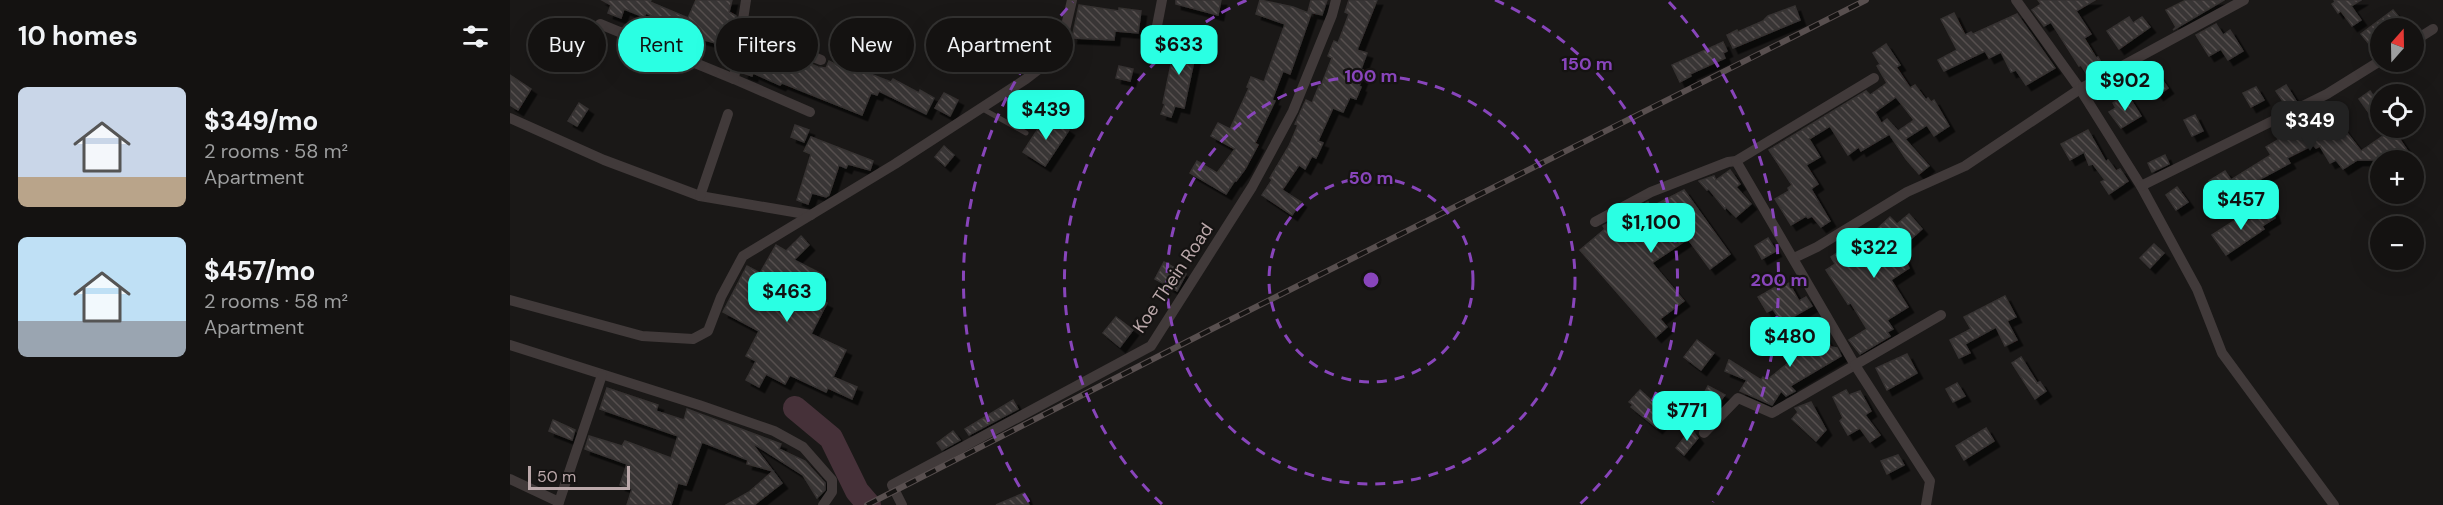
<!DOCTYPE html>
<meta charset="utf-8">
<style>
:root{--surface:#141211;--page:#21201f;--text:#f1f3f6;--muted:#9d9e9f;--line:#333231;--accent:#2affe3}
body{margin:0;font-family:"DM Sans",sans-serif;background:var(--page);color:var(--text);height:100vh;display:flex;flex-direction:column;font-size:22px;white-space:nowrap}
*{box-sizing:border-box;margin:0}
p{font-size:20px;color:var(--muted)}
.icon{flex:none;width:33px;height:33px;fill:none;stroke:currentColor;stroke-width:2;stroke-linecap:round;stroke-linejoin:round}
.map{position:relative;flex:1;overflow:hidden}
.drawer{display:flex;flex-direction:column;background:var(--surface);width:510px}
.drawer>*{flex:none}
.banner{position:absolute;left:18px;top:18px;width:570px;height:54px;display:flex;gap:12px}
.needle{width:39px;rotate:20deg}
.controls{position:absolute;left:1860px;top:18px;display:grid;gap:12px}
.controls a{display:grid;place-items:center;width:54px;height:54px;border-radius:50%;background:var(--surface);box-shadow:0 6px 24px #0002,0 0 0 2px var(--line);font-size:30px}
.scale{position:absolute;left:18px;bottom:15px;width:102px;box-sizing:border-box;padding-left:6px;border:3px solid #bba8aa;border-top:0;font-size:16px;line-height:21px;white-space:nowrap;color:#bba8aa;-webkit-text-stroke:4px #151312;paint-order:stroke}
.price{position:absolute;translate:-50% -51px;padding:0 14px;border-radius:12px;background:var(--accent);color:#111;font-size:20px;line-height:39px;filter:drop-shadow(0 2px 3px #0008)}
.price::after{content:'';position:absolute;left:50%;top:36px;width:18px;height:14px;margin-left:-9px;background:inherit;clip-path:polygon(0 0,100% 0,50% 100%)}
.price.on{background:#222;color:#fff}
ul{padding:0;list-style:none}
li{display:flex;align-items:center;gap:18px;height:150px;padding:0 18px}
li span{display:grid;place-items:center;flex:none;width:168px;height:120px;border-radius:9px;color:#555}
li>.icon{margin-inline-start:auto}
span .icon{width:72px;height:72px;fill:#fffc;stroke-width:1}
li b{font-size:26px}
h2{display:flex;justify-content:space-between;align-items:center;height:72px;padding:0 18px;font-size:26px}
.chip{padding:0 21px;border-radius:27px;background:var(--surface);box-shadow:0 6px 24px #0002,0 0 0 2px var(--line);font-size:21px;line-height:54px}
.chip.on{background:var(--accent);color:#111}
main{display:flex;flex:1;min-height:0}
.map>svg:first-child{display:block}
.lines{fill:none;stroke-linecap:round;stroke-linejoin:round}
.river{stroke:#463139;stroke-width:24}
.building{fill:url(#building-back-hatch);stroke:#363231;stroke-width:1.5;filter:url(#shadow)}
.lane{stroke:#413a3a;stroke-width:5}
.street{stroke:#413a3a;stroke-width:10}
.rail-casing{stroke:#584f4f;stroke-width:6}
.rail{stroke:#151312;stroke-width:4;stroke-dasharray:11;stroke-linecap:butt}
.ring{fill:none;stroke:#8845bb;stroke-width:3;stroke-dasharray:10 8}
.labels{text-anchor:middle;stroke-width:4.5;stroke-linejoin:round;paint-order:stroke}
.street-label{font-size:18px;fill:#bba8aa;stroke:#151312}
.centre{fill:#8845bb;stroke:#151312;stroke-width:3}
.ring-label{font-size:18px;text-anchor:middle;font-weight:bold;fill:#8845bb;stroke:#151312;stroke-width:4.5;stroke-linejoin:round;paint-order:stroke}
</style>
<main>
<section class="drawer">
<h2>10 homes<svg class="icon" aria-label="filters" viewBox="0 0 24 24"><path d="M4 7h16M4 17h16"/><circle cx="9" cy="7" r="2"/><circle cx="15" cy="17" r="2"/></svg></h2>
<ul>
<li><span style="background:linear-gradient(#c9d6e8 75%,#b9a48a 0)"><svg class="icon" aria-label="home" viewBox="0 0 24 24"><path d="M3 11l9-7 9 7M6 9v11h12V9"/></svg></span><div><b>$349/mo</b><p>2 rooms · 58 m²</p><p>Apartment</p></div></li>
<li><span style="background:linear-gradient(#bfe0f5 70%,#9aa5b1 0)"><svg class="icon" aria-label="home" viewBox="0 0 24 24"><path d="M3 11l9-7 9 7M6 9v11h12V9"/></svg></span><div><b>$457/mo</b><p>2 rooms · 58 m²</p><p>Apartment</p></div></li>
</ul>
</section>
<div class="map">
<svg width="1933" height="505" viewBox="0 0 1933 505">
<defs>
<pattern id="building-back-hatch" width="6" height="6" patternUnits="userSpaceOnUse" patternTransform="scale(1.5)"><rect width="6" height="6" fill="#393534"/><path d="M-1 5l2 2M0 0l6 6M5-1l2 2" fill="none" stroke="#544f4f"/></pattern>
<filter id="shadow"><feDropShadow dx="5.5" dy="5.5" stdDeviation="0" flood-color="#0009"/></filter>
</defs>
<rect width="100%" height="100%" fill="#1a1817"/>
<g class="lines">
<path class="river" d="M285 408 321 438 347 491 359 505"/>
</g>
<g class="building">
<path d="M92 0H141L140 2 178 18 186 0H222L219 12 226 16 220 52 207 48 209 44 166 32 156 27 157 23 136 13 134 17 114 9 111 18 98 13 101 5Z"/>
<path d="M666 0H711L708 15 666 4Z"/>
<path d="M750 0 783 7 801 14 780 74 773 71 762 100 765 101 745 143 748 145 735 169 726 181 725 180 716 194 680 173 687 161 707 173 725 149 701 136 708 123 720 129 739 88 737 87 741 77 754 82 775 24 746 14Z"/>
<path d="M801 0H817L812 15 798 12Z"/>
<path d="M839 0H867L847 50 857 53 851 69 855 71 849 86 851 87 846 99 840 97 833 112 823 108 808 141 813 143 806 158 802 156 795 169 789 165 772 190 791 202 782 215 752 195 762 180 760 178 779 146 788 125 785 124 796 100 802 103 809 86H811L822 58 818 56 824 41 828 43 839 14 835 12Z"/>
<path d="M1528 0H1585L1566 11 1581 34 1574 38 1586 58 1588 57 1594 67 1578 76 1571 65 1569 66 1541 22 1534 26 1522 10 1531 4Z"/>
<path d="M1676 0H1714L1663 30 1666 27 1656 10Z"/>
<path d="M1824 0H1851L1841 6 1851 20 1842 26 1831 11 1828 13 1822 4 1825 2Z"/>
<path d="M569 5 609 11V8L631 11 628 33 605 31 604 40 562 38Z"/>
<path d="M1285 6 1290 20 1223 48 1217 35 1227 30 1228 32 1253 21 1258 16Z"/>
<path d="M1883 10 1898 28H1870V54H1867L1851 34Z"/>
<path d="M1444 13 1455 35 1461 32 1463 34 1507 14 1545 68 1516 85 1506 70 1501 72 1491 52 1479 58 1475 51 1434 71 1428 60 1447 50 1431 19Z"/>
<path d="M1619 17 1623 23 1632 17 1640 27 1609 49 1597 31Z"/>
<path d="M1706 24 1713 35 1720 30 1733 51 1718 60 1711 49 1699 56 1686 35Z"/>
<path d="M667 35 685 40 680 55 685 56 674 108 665 106 661 117 651 114 655 104 653 103Z"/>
<path d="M238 38 308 67 316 68 319 61 343 73 345 68 381 82 383 79 409 93 410 90 424 98 416 114 369 91 367 95 361 93 352 115 272 83 270 85 243 73 242 76 233 73Z"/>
<path d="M1213 42 1217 51 1213 53 1215 58 1180 74 1181 76 1170 82 1162 65Z"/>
<path d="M1376 44 1390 65 1386 67 1400 88 1405 85 1416 100 1418 98 1421 102 1424 100 1439 126 1424 136 1417 125 1395 139 1419 166 1409 174 1396 159 1372 123 1377 119 1388 131 1404 120 1386 97 1365 112 1378 135 1351 151 1349 147 1338 155 1320 126 1299 139 1310 157 1296 165 1308 184 1301 189 1320 221 1311 227 1302 216 1298 218 1296 216 1281 225 1265 199 1279 191 1278 188 1282 185 1259 150 1356 91 1360 95 1377 83 1367 66 1370 64 1363 53Z"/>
<path d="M609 66 623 69 620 81 606 78Z"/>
<path d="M1648 74 1658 88 1648 95 1638 81Z"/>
<path d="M0 75 21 89 8 110 0 105Z"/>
<path d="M1776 85 1786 101 1776 106 1766 91Z"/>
<path d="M1746 87 1754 100 1741 107 1733 93Z"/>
<path d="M1860 91 1870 106 1859 113 1849 99Z"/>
<path d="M434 93 448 100 440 116 425 108Z"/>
<path d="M1617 94 1631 116 1611 128 1599 112 1606 108 1603 103Z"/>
<path d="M69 103 78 109 67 126 58 121Z"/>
<path d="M1821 112 1851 151 1883 129 1897 150 1882 160H1847L1833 169 1826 160 1820 163 1810 146 1806 148 1803 145 1777 158 1780 163 1743 183 1744 185 1733 192 1731 189 1712 200 1708 193 1707 194 1699 181 1715 171 1721 180 1761 155 1756 147 1768 140 1765 131 1781 121 1786 131 1793 128 1795 130Z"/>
<path d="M537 115 559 130 535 166 513 152Z"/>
<path d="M1685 115 1693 131 1682 136 1674 120Z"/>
<path d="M285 125 299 130 294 142 281 137Z"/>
<path d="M1578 130 1596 162 1598 160 1606 171 1610 169 1618 181 1599 194 1591 182 1595 180 1583 164 1579 165 1574 152 1560 160 1551 144Z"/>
<path d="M301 137 363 161 360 170 338 164 336 168 329 165 319 195 316 197 302 193 298 204 287 200 301 154 294 151Z"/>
<path d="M434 146 444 155 435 166 425 157Z"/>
<path d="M1655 155 1659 164 1642 172 1638 163Z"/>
<path d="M1220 170 1230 184 1226 187 1241 204 1226 217 1216 207 1215 209 1199 189 1197 190 1189 181 1204 176 1206 180Z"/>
<path d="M1667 187 1678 202 1666 210 1656 195Z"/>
<path d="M1174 190 1220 254 1200 269 1178 239 1142 263 1174 301 1150 319 1157 327 1146 337 1070 250 1095 229 1093 226 1138 202 1141 207Z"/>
<path d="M1759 210H1763L1765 218 1752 226 1754 229 1716 255 1702 235 1730 217 1734 223Z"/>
<path d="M1399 214 1412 229 1390 249 1399 268 1381 280 1398 307 1377 320 1383 329 1377 332 1380 336 1350 354 1339 340 1357 329 1341 303 1338 304 1316 270 1325 264 1321 257 1336 247 1339 250 1356 241 1354 237 1367 229 1380 217 1387 224Z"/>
<path d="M291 236 299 245 284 260 312 274 301 295 317 303 301 334 336 350 323 377 347 387 342 399 318 388 316 392 280 375 275 384 256 374 249 387 236 380 246 361 236 356 249 331 213 312 237 266 250 273 266 245 276 251Z"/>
<path d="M1258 238 1266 251 1252 259 1245 246Z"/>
<path d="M1644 244 1654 253 1640 268 1630 258Z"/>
<path d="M654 262 676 274 667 291 645 279Z"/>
<path d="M1279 283 1289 301 1296 297 1302 306 1272 323 1263 309 1257 312 1248 297 1269 285 1271 288Z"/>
<path d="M1495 296 1506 317 1497 321 1507 340 1495 346 1486 327 1455 344 1460 353 1449 358 1440 340 1461 329 1454 317Z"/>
<path d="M606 317 623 330 610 347 593 333Z"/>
<path d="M1308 326 1321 347 1327 348 1331 356 1280 386 1285 391 1276 396 1271 391 1262 405 1230 391 1237 380 1215 371 1219 360 1251 380 1253 377 1257 380 1282 360 1280 356 1288 351 1281 341Z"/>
<path d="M1187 340 1204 353 1191 370 1174 357Z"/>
<path d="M1397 354 1407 373 1377 390 1366 368Z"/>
<path d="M1511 357 1527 383 1530 382 1536 391 1525 399 1502 363Z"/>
<path d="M1447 383 1455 396 1443 402 1436 389Z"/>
<path d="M1198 386 1215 395 1191 425 1167 406 1174 398 1186 408Z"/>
<path d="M97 388 148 405 146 411 174 420 177 409 271 444 269 449 295 461 315 483V490L307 498 293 475 241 442 272 483 244 505H216L239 492 263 471 237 464 238 460 192 442 176 485 168 483 161 505H117L122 489 110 485 117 464 75 449 79 436 112 446 115 441 161 458 168 436 90 409Z"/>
<path d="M1130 390 1141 400 1144 397 1161 413 1147 428 1121 407 1123 405 1119 402Z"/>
<path d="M1336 390 1339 395 1350 391 1361 411 1355 415 1370 435 1360 442 1350 428 1338 435 1330 421 1333 418 1323 397Z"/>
<path d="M503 400 508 409 459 435 455 429Z"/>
<path d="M1301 402 1316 430 1306 441 1282 419 1288 412 1285 408Z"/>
<path d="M43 420 65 430 62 440 39 431Z"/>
<path d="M1476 428 1484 441 1454 460 1446 446Z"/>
<path d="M1181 429 1188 438 1174 455 1166 448Z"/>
<path d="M443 431 450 440 432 450 427 443Z"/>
<path d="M1388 455 1394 465 1377 474 1371 461Z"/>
<path d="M514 493 519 505H486Z"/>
</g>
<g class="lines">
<path class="lane" d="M471 108 516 133"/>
<g class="street">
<path d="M236 0 224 79 300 112"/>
<path d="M1506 0 1570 89 1631 186 1687 289 1712 353 1824 505"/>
<path d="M90 24 224 79"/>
<path d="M232 28 311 60"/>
<path d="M1904 41 1923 29"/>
<path d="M641 57 652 0"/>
<path d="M0 118 94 160 190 196 301 215"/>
<path d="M1631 186 1817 94 1870 61"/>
<path d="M190 196 218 114"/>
<path d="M1085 222 1141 192 1218 162 1226 161 1364 78"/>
<path d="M1284 258 1307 247 1397 192 1455 166 1570 89 1734 0"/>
<path d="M0 300 132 336 183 339 198 331 211 297 233 256 385 164 516 79 542 59 552 43 562 0"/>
<path d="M0 345 189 405 264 431 293 447 322 480V492L313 505"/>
<path d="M1194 433 1228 398 1262 413 1345 365 1226 161"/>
<path d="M0 479 49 502"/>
<path d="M48 505 92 375"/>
<path d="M392 505 382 485 641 346 742 187 783 111 822 15 826 0"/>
<path d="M1416 505 1420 481 1345 365 1431 315"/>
</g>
<g class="rail-casing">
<path id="rail" d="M357 505 700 330 1356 0"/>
</g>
<use href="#rail" class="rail"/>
</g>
<g class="ring">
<circle cx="861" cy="280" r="102"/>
<circle cx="861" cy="280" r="204"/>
<path d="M652 504A306 306 0 0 1 737 0M985 0A306 306 0 0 1 1070 504"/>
<path d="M519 502A408 408 0 0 1 563 2M1159 2A408 408 0 0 1 1203 502"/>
</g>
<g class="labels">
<g class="street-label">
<text transform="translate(663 278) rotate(-56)" y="6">Koe Thein Road</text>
</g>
</g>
<circle cx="861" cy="280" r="9" class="centre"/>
<g class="ring-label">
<text x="1077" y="70">150 m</text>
<text x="861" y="82">100 m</text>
<text x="861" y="184">50 m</text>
<text x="1269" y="286">200 m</text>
</g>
</svg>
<div class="controls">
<a><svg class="needle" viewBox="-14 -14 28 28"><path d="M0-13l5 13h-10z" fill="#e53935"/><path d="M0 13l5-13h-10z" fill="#9d9e9f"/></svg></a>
<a><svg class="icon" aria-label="locate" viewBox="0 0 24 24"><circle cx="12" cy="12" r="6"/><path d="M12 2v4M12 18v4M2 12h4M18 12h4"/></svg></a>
<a>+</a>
<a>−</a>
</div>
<div class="scale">50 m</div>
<b class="price" style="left:669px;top:76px">$633</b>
<b class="price" style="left:1615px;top:112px">$902</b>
<b class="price" style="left:536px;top:141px">$439</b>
<b class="price on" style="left:1800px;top:152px">$349</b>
<b class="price" style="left:1731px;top:231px">$457</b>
<b class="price" style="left:1141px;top:254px">$1,100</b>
<b class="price" style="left:1364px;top:279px">$322</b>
<b class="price" style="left:277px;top:323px">$463</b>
<b class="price" style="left:1280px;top:368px">$480</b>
<b class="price" style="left:1177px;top:442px">$771</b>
<div class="banner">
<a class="chip">Buy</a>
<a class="chip on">Rent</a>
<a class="chip">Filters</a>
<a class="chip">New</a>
<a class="chip">Apartment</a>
</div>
</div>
</main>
